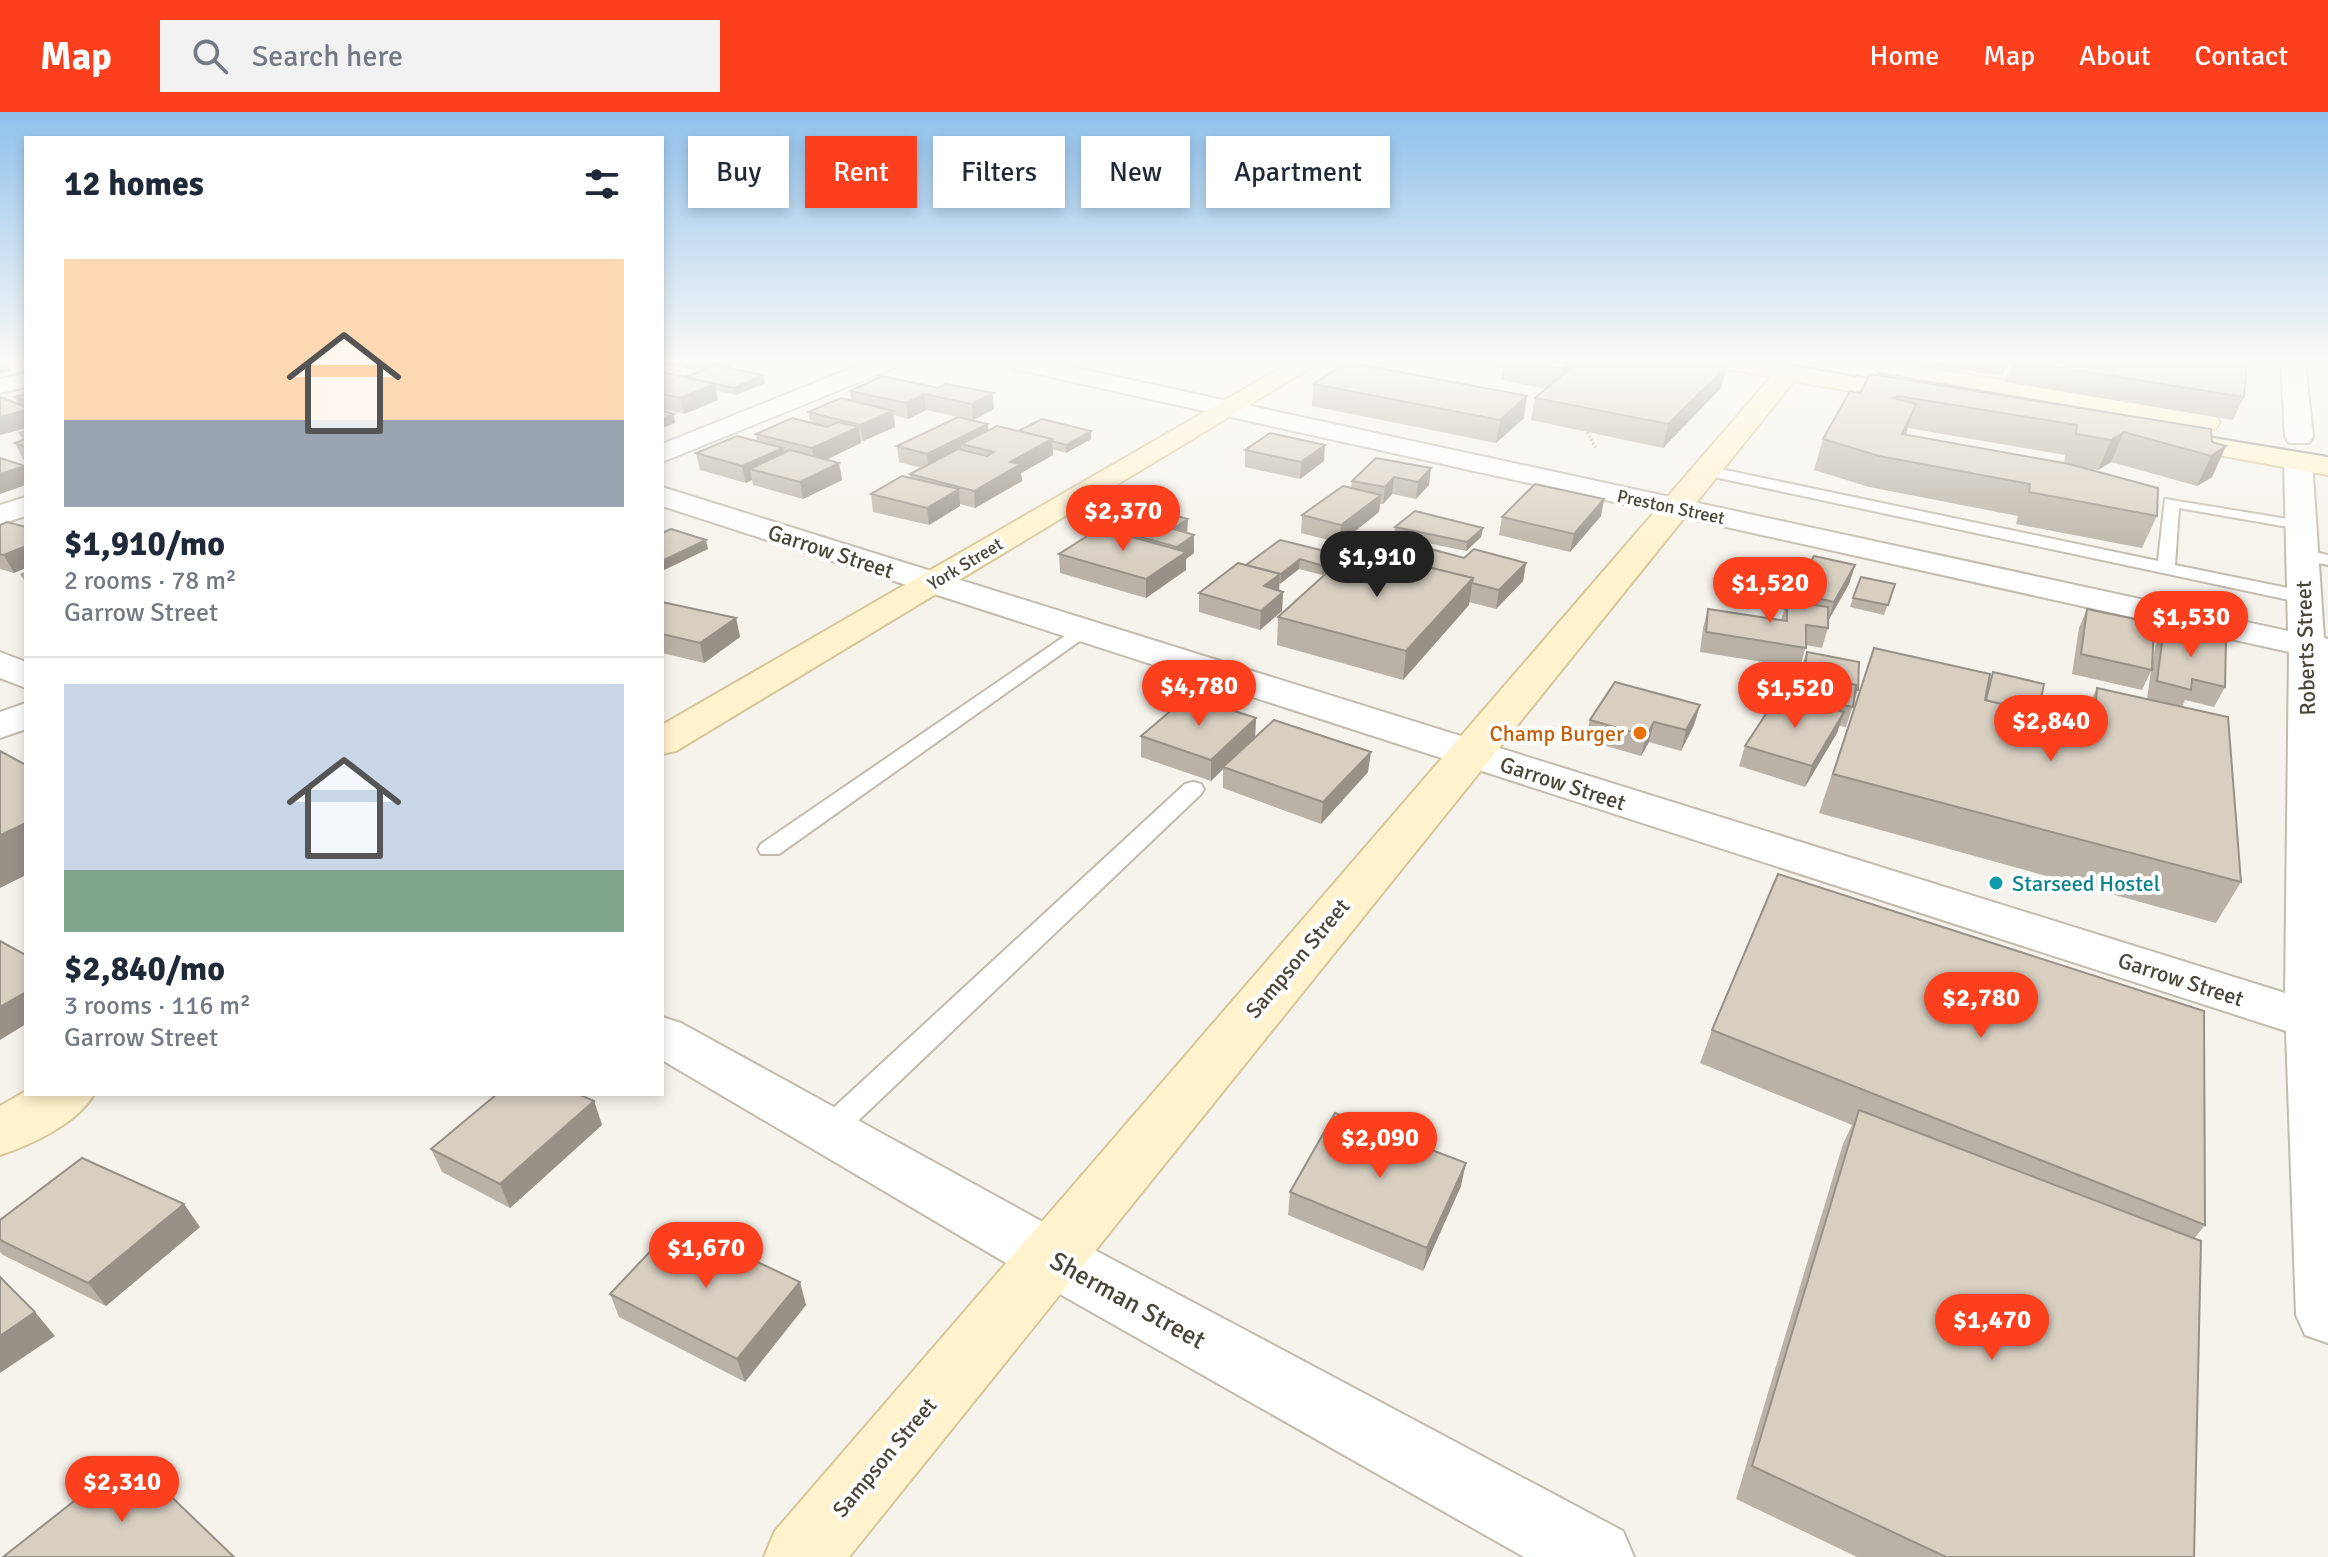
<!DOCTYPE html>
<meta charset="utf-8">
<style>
:root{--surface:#fff;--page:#f2f2f3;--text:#1f2937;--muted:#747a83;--line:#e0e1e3;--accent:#fc3f1d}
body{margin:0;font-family:Signika,sans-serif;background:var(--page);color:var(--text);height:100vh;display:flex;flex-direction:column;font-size:30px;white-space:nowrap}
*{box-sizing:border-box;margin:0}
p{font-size:26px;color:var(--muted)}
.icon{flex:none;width:44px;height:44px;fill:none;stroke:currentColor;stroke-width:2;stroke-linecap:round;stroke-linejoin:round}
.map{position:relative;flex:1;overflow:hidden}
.side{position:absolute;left:24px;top:24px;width:640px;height:960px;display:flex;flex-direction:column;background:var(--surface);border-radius:0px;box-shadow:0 4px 12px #0003}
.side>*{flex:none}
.banner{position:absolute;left:688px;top:24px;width:760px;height:72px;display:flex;gap:16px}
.price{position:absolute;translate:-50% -68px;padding:0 18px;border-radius:28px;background:var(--accent);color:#fff;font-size:26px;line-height:52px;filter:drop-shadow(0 2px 4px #0008)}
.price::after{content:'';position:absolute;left:50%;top:48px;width:24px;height:18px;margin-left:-12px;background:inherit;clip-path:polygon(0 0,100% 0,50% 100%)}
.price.selected{background:#222;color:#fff}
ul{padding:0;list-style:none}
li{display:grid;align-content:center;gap:16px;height:424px;padding:0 40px}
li+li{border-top:2px solid var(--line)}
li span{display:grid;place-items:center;height:248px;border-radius:0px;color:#555}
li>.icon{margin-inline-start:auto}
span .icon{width:144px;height:144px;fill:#fffc;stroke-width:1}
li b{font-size:34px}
h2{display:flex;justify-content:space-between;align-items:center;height:96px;padding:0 40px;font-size:34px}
.chip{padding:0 28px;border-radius:0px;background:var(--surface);box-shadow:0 4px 12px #0003;font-size:28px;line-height:72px}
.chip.selected{background:var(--accent);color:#fff}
header{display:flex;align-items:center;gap:48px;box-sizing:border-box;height:112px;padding:0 40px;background:var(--accent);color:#fff}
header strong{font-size:38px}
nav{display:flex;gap:44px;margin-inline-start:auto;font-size:28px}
.search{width:560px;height:72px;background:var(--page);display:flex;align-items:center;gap:20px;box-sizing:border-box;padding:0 28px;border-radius:0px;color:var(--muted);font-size:30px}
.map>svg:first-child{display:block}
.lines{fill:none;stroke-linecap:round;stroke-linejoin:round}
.service-casing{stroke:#c2bbae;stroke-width:4}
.minor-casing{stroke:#c2bbae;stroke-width:4}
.tertiary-casing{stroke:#c2bbae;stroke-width:4}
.secondary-casing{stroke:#d6c79b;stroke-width:4}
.path{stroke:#c4b79f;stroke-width:3;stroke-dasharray:2 2;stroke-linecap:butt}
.service{fill:#fff;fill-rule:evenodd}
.minor{fill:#fff;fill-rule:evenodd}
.tertiary{fill:#fff;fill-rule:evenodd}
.secondary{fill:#fff3cd;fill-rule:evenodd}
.tram{stroke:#9a9a9a;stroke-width:2}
.wall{fill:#bab2a6;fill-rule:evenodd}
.shaded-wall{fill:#979187}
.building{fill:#d8cfc1;stroke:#979187;stroke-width:2}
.food-dot{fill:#e8710a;stroke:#fff;stroke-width:3}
.culture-dot{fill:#0f9aa8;stroke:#fff;stroke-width:3}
.labels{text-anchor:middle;stroke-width:8;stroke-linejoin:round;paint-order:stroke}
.far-street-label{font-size:18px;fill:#4b4439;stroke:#fff}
.street-label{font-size:22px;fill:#4b4439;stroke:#fff}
.food-label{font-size:22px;fill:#c56008;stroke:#fff;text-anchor:end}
.culture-label{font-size:22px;fill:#0d838f;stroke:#fff;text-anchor:start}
.near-street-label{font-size:26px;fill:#4b4439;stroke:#fff}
</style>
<header>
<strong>Map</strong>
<div class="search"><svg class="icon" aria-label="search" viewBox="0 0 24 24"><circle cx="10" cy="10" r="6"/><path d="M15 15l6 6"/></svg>Search here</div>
<nav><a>Home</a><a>Map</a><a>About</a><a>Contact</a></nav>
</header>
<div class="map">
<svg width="2328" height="1445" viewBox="0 0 2328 1445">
<rect width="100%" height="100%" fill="#f6f3ec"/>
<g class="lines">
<g class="service-casing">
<g id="service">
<path d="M1706 354 2158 449 2165 387 2300 409 2306 410V418L2179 396 2175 453 2303 479 2312 485 2303 491 1700 362V356Z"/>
<path d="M2302 437 2328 443V453L2296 446V438Z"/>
<path d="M1081 513 1091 519 1088 523 779 742H761L758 737 761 732Z"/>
<path d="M1193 670 1201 672 1204 677 1201 682 839 1027 828 1031 817 1027 813 1019 817 1011 1185 672Z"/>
</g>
</g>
<g class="minor-casing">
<g id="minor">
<path d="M867 250H900L896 255 662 350V332Z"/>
<path d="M1003 250H1048L2288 519 2284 349 2288 343H2308L2312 349 2324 526 2328 527V1231L2305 1223 2296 1203 2286 919 662 394V375L2285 881 2289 540 1015 257Z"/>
<path d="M2281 250H2305L2313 325 2309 331H2289L2285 325Z"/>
<path d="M26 385V404L0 412V393Z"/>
<path d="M0 540 26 550V576L0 566Z"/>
<path d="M26 591V617L0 626V600Z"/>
<path d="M662 905 681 911 1072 1126 1623 1419 1634 1445H1524L1028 1164 662 948Z"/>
</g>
</g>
<g class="tertiary-casing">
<path id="tertiary" d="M26 261V275L0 281V267Z"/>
</g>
<g class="secondary-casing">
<g id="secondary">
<path d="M1291 250H1320L676 639 662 642V613Z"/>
<path d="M1715 250H1809L1805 256 1922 276 1935 284 1922 292 1794 269 849 1445H764L775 1419 1771 265 1719 255Z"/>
<path d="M1890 250 2207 302 2216 304 2220 310 2216 316 2207 318 1879 262 1876 257 1879 252Z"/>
<path d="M2167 318 2328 345V363L2157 332 2153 326 2157 320Z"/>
<path d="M26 979V982H94C78 1011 31 1033 0 1043V994Z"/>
</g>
</g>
<path class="path" d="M1587 320 1596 336"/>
<use href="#service" class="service"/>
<use href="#minor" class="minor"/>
<use href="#tertiary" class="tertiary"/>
<use href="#secondary" class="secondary"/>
<g class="tram">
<path d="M1775 250 1890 270"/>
<path d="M1879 261 2099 299"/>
<path d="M2189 321 2328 344"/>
</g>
</g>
<g class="wall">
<path d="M662 250H731L732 254 727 256 763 263 765 271 736 283 716 279 718 288 684 302 662 297V260L686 266 700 259 683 256 682 252 675 255 662 252Z"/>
<path d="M1468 250H1704L1721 276 1663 336 1531 308 1535 286 1546 277 1501 268 1503 256Z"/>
<path d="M1920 250H2008L2003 264 1919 252Z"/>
<path d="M2012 250H2247L2244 285 2233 308 2005 270Z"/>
<path d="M1870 262 2212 330 2226 334 2212 365 2197 374 2111 350 2098 358 2081 355 2157 404 2142 436 2016 412 2018 404 1869 375 1814 358 1823 327 1860 281ZM1908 316 2065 343 2064 351 1906 323Z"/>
<path d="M882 264 994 297 973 308 988 318 1018 319 1091 327 1066 341 1052 337 1053 343 1021 361 1022 369 975 396 960 392V394L929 413 873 400 871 382 910 366V362L921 356 899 350 897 334 958 305 926 298 908 307 894 303 895 315 863 329H861V331L826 348 839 351 842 368 803 387 753 373 752 368 746 371 700 358 696 341 757 329 756 322 810 310 808 300 851 288 850 279Z"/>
<path d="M1313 272 1524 306 1496 331 1312 294Z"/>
<path d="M26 282V316L0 323 18 292 15 285Z"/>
<path d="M26 318V348L23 347 15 331 23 328 18 320Z"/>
<path d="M1245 338 1324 349 1300 367 1245 355Z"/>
<path d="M1376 346 1429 373 1416 387 1392 382 1383 392H1380L1379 400 1340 431 1301 421 1302 403 1351 376 1352 369Z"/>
<path d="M1604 387 1601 404 1570 440 1499 423 1502 405Z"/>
<path d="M0 413 14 461 0 457Z"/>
<path d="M1395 415 1483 416 1481 425 1466 439 1394 424Z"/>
<path d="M1108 416 1187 421 1194 423V441L1186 447V458L1146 486 1060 461 1059 442 1108 418Z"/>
<path d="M1337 442 1336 452 1322 463 1299 457 1279 472V478L1283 480 1282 499 1260 518 1199 500V481L1246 453Z"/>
<path d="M1464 446 1526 451 1523 469 1496 497 1469 490V493L1403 568 1277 533 1278 505 1410 451Z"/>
<path d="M1855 453 1849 472 1828 509V516L1822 536 1806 533 1800 556 1700 540 1703 516 1708 497 1781 508 1784 498 1758 491 1764 473 1802 463Z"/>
<path d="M26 459V471L20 462Z"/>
<path d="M1895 472 1884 503 1850 495 1853 486Z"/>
<path d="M662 490 736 506 740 525 704 551 662 541Z"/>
<path d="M2087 497 2152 555 2155 535 2164 515 2225 575 2214 595 2185 588 2182 595 2241 770 2216 811 1819 701 1874 536 1988 571 1993 560 2038 601 2080 610 2097 576 2147 587 2151 559 2142 578 2072 562 2079 516Z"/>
<path d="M1807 540 1858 578 1846 615 1839 614 1837 621 1805 675 1739 654 1745 634 1768 598 1745 593 1756 553 1802 562 1803 550Z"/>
<path d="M1700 593 1694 613 1681 639 1649 630 1641 644 1585 628 1590 608Z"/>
<path d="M1256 606 1255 626 1368 660 1321 712 1223 676V657L1211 669 1141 645V624Z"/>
<path d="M1712 918 2205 1113 2194 1127V1445H1857L1736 1387 1843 1032 1852 1013 1700 951Z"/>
<path d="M594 989 602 1013 510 1096 442 1060 431 1037Z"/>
<path d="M1461 1074 1423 1159 1288 1103 1290 1080Z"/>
<path d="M0 1108 200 1115 106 1194 3 1143 0 1140Z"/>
<path d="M610 1182 806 1193 745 1270 619 1205Z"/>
</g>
<g class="shaded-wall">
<path d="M0 250H6L10 259 0 261Z"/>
<path d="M674 250H682V252L675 255Z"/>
<path d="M721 250H731L732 254 711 262 710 254Z"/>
<path d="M1572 250H1575L1572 269 1559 279 1563 257Z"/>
<path d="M1727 254 1721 276 1663 336 1668 312Z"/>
<path d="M763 263 765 271 736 283 734 276Z"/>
<path d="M715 272 718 288 684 302 680 286Z"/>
<path d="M993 281 994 297 973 308 972 292Z"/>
<path d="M924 282 926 298 908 307 906 291Z"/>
<path d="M1527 284 1524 306 1496 331 1500 308Z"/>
<path d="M1916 292 1906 321 1894 347 1902 322Z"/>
<path d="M26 298V316L0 323V305Z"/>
<path d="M893 299 895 315 863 329 860 313Z"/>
<path d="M674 302 675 311 662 316V307Z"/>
<path d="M988 312 989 328 961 332 962 342 929 359 927 342Z"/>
<path d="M859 315 861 331 815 353 812 336Z"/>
<path d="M1091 319V327L1066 341V333Z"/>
<path d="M2124 320 2111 350 2098 358 2111 328Z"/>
<path d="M1052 327 1053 343 1021 361 1022 369 975 396 974 379 1010 350Z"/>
<path d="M1325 333 1324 349 1300 367 1301 350Z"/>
<path d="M2226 334 2212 365 2197 374 2211 344Z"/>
<path d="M783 336 786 352 750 357 752 368 746 371 742 354Z"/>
<path d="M839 351 842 368 803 387 800 370Z"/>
<path d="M25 354 26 373 0 382V362Z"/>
<path d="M1431 356 1429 373 1416 387 1418 370Z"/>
<path d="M1394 365 1392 382 1383 392 1385 375Z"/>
<path d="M959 377 960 394 929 413 927 396Z"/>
<path d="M1381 383 1379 400 1340 431 1341 413Z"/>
<path d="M1604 387 1601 404 1570 440 1574 422Z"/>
<path d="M1188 407 1187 425 1173 435V417Z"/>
<path d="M1483 416 1481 425 1466 439 1467 430Z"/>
<path d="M1194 423V441L1186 447V458L1146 486V467L1177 446V435Z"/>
<path d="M706 428 708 437 662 459V449Z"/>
<path d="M26 434V456L14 461 4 443Z"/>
<path d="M1337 442 1336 452 1322 463 1323 454Z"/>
<path d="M1300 447 1299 457 1280 472 1281 462Z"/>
<path d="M1526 451 1523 469 1496 497 1499 478Z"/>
<path d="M1855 453 1849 472 1828 509 1834 490Z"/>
<path d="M1280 462 1279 480 1264 474Z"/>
<path d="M1473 466 1469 493 1403 568 1406 539Z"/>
<path d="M1283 480 1282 499 1260 518 1261 499Z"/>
<path d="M736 506 740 525 704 551 700 531Z"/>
<path d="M1700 593 1694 613 1681 639 1686 618Z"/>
<path d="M1844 600 1837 621 1805 675 1812 654Z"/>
<path d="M1256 606 1255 626 1223 655V657L1211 669V648Z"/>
<path d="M1654 610 1649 630 1641 644 1646 624Z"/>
<path d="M1371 640 1368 660 1321 712 1323 690Z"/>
<path d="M26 711V763L0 776V723Z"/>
<path d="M26 880V912L0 928V895Z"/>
<path d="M594 989 602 1013 510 1096 500 1072Z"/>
<path d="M1466 1051 1461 1074 1423 1159 1427 1136Z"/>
<path d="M184 1092 200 1115 106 1194 88 1171Z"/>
<path d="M800 1170 806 1193 745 1270 737 1247Z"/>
<path d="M35 1200 55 1224 0 1261V1224Z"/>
</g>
<g class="building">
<path d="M690 250H721L710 254Z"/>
<path d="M1347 250 1527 284 1500 308 1313 272Z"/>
<path d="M1524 250H1572L1563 257Z"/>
<path d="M1578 250H1704L1727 254 1668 312 1535 286Z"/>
<path d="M2025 250H2247L2244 285Z"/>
<path d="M715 253 763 263 734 276 686 265Z"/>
<path d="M662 260 715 272 680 286 662 282Z"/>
<path d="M1870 262 2211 317 2212 330 2226 334 2211 344 2124 320 2111 328 2076 322 2077 313 1898 284 1893 286 1916 292 1902 322 2069 352 2158 376 2157 404 2029 380 2030 372 1879 344 1823 327 1850 279 1860 281Z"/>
<path d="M882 264 938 276 946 272 993 281 972 292 924 282 906 291 850 279Z"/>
<path d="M26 282V289L15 285Z"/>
<path d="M0 285 26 295V298L0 305Z"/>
<path d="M841 286 893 299 860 313 808 300Z"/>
<path d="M662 299 674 302 662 307Z"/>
<path d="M958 305 988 312 927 342 897 334Z"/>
<path d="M792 306 827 315 838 310 859 315 812 336 756 322Z"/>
<path d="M1042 307 1091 319 1066 333 1052 329V327L1018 319Z"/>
<path d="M997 314 1052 327 1010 350 1021 352 974 379 910 362 958 337 987 344 994 340 961 332Z"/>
<path d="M1270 321 1325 333 1301 350 1245 338Z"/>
<path d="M737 324 783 336 742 354 696 341Z"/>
<path d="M26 327V335L15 331Z"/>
<path d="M790 338 839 351 800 370 750 357Z"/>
<path d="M0 346 25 354 0 362Z"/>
<path d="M1376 346 1431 356 1418 370 1394 365 1385 375 1352 369Z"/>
<path d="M902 364 959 377 927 396 871 382Z"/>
<path d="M1535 372 1604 387 1574 422 1502 405Z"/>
<path d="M1343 374 1381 383 1341 413 1302 403Z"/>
<path d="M1141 395 1188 407 1173 417 1194 423 1177 435 1108 416Z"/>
<path d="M1415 399 1483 416 1467 430 1395 415Z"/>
<path d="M7 410 26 415V434L4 443 0 442V413Z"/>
<path d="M1100 416 1186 440 1146 467 1059 442Z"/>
<path d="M671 417 706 428 662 449V421Z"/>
<path d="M1280 428 1337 442 1323 454 1300 447 1281 462 1246 453Z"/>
<path d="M1427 436 1464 446 1474 437 1526 451 1499 478 1472 471 1473 466 1410 451Z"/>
<path d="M1353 437 1473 466 1406 539 1278 505Z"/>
<path d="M1814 444 1855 453 1834 490 1764 473 1775 457 1802 463Z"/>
<path d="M1238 451 1280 462 1264 474 1283 480 1261 499 1199 481Z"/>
<path d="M1861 465 1895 472 1888 493 1853 486Z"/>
<path d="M1787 489 1828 495V516L1806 513V536L1706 520 1708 497 1787 509Z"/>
<path d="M662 490 736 506 700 531 662 522Z"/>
<path d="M2087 497 2154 511 2152 558 2081 542Z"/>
<path d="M2164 515 2226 529 2225 575 2192 567 2191 578 2157 569Z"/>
<path d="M1874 536 1990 562 1985 588 2094 614 2097 576 2228 605 2241 770 1833 662Z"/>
<path d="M1807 540 1859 550 1858 578H1856V573L1804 563Z"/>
<path d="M1756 553 1856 573 1853 595 1751 573Z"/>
<path d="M1993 560 2044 572 2038 601 1986 588Z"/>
<path d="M1615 570 1700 593 1686 618 1654 610 1646 624 1590 608Z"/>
<path d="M1779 582 1844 600 1812 654 1745 634Z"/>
<path d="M1188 584 1256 606 1211 648 1141 624Z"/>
<path d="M1274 608 1371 640 1323 690 1223 655Z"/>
<path d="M0 639 26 653V711L0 723Z"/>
<path d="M1778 762 2204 899 2205 1113 1712 918Z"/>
<path d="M0 829 26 843V880L0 895Z"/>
<path d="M497 982H578L594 989 500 1072 431 1037Z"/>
<path d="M1859 998 2201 1129 2194 1445H1946L1752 1354Z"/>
<path d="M1335 1001 1466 1051 1427 1136 1290 1080Z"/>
<path d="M82 1046 184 1092 88 1171 0 1128V1108Z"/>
<path d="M676 1112 800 1170 737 1247 610 1182Z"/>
<path d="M0 1165 35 1200 0 1224Z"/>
<path d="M130 1345 234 1445H3Z"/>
</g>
<linearGradient id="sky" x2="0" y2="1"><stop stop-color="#8fc1ec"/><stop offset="0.55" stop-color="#fbfaf6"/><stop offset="1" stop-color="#fbfaf6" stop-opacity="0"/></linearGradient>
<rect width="2328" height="452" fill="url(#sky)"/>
<circle class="food-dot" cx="1640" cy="621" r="8"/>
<circle class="culture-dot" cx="1996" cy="771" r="8"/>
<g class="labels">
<g class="far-street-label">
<text transform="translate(1671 395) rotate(12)" y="6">Preston Street</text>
<text transform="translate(965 452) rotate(-31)" y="6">York Street</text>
</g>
<g class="street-label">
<text transform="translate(831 439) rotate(18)" y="8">Garrow Street</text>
<text transform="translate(2305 536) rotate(-92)" y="8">Roberts Street</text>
<text transform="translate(1563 671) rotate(18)" y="8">Garrow Street</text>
<text transform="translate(1297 846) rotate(-50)" y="8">Sampson Street</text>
<text transform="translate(2181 867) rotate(18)" y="8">Garrow Street</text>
<text transform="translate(884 1345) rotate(-50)" y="8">Sampson Street</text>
</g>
<g class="food-label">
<text x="1624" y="629">Champ Burger</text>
</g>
<g class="culture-label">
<text x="2012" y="779">Starseed Hostel</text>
</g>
<g class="near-street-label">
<text transform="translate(1128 1188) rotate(29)" y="9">Sherman Street</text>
</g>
</g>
</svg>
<b class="price" style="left:1123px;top:441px">$2,370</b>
<b class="price selected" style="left:1377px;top:487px">$1,910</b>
<b class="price" style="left:1770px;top:513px">$1,520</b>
<b class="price" style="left:2191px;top:547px">$1,530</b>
<b class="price" style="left:1199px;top:616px">$4,780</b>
<b class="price" style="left:1795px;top:618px">$1,520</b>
<b class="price" style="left:2051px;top:651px">$2,840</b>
<b class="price" style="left:1981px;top:928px">$2,780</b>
<b class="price" style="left:1380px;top:1068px">$2,090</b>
<b class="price" style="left:706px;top:1178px">$1,670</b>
<b class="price" style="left:1992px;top:1250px">$1,470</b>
<b class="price" style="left:122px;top:1412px">$2,310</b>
<div class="banner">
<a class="chip">Buy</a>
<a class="chip selected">Rent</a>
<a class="chip">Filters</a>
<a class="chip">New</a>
<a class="chip">Apartment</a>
</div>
<section class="side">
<h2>12 homes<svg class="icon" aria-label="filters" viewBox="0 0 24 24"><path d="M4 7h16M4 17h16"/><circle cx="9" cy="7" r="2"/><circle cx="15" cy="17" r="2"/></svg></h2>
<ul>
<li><span style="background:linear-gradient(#ffd9b3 65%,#9aa5b1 0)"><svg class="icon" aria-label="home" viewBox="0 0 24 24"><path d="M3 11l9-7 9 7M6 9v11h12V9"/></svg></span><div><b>$1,910/mo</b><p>2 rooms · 78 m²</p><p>Garrow Street</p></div></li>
<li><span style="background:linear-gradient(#c9d6e8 75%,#7fa58c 0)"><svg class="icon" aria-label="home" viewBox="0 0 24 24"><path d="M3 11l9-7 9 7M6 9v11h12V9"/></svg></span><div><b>$2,840/mo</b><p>3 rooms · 116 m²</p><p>Garrow Street</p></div></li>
</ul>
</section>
</div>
